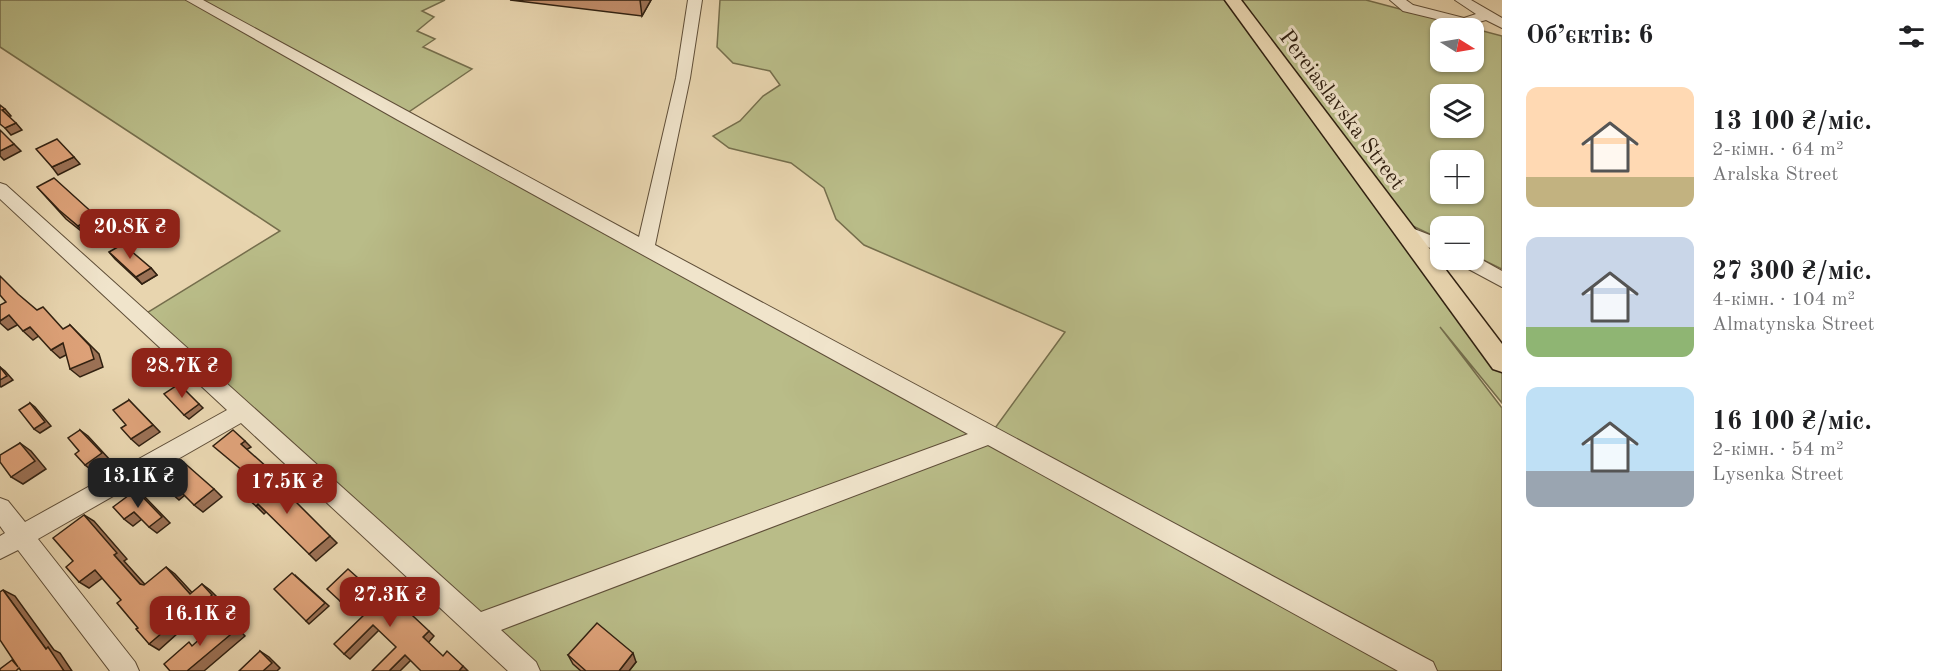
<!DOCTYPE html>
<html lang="uk">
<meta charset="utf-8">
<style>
:root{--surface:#fff;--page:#f6f6f6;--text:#202124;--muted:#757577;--accent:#8f2418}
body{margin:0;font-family:"Old Standard TT",serif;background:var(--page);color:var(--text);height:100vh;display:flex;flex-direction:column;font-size:22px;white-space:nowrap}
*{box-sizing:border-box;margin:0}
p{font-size:20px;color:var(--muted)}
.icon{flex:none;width:33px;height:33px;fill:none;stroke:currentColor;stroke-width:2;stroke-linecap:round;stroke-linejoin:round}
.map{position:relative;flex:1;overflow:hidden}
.details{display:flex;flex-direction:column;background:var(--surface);width:450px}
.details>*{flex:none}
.needle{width:39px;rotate:101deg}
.tools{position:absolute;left:1430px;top:18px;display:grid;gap:12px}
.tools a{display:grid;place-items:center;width:54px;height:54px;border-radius:12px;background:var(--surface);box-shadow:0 2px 4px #0004;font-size:30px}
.price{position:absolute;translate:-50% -51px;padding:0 14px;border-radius:12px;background:var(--accent);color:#fff;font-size:20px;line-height:39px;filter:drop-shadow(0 2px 3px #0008)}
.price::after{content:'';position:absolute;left:50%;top:36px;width:18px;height:14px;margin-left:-9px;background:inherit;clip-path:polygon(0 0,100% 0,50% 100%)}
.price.current{background:#222;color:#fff}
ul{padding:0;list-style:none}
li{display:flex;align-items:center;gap:18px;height:150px;padding:0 24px}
li span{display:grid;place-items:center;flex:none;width:168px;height:120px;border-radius:12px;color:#555}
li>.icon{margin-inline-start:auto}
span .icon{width:72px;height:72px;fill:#fffc;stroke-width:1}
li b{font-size:26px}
h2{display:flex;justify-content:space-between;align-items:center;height:72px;padding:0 24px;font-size:26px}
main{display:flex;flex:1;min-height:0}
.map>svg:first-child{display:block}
.green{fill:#b9bc88;stroke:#756e4c;stroke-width:1.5;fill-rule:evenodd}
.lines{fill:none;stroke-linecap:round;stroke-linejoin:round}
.minor-casing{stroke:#5f4e38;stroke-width:2}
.major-casing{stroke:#312111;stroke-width:3}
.minor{fill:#f0e4cb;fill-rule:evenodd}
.major{fill:#e8d5af;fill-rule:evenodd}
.wall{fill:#bf8b68;stroke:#312111;stroke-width:1.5}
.shaded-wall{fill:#9b7155;stroke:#312111;stroke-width:1.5}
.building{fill:#dea279;stroke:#312111;stroke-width:1.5}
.labels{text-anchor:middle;stroke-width:6;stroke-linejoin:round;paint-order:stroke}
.street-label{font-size:22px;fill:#312111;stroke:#f0e4cb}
</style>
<main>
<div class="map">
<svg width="1502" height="671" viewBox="0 0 1502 671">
<rect width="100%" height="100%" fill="#e8d5af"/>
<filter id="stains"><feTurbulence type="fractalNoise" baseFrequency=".00333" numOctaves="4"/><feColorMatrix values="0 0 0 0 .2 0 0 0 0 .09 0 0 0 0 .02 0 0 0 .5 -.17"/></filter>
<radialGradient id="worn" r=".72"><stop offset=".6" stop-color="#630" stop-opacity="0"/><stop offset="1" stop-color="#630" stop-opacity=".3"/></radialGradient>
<path class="green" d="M0 0H445L422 11 434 17 417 31 435 39 423 47 472 69 403 116 990 435 1065 332 864 245 836 219 824 188 791 163 729 148 713 136 740 121 763 96 780 85 770 71 733 63 717 47 720 0H1366L1502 36V269L1473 255V226H1440V239L1396 218 1502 362V403L1440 327 1502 408V671H527L140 317 280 231 0 47ZM1440 28H1473V62H1440ZM1440 94H1473V128H1440ZM1440 160H1473V194H1440Z"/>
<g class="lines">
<g class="minor-casing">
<g id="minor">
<path d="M186 0H203L639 237 676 78 688 0H702L690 78 655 245 1433 662 1437 671H1398L988 445 501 630 536 662 540 671H508L241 423 38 539 135 662 139 671H110L18 550 0 559V536L5 533 0 526V498L8 501 25 522 227 410 0 199V183L6 185 481 612 968 434 398 120Z"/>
<path d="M1390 0H1406L1413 5 1464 18 1476 14 1455 0H1471L1502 18V28L1486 20 1465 26 1403 11Z"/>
<path d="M1404 225 1440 239V252L1398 235 1395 231 1398 227Z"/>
<path d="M1473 255 1502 271V287L1461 265 1458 260H1473Z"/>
</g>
</g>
<g class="major-casing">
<path id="major" d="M1225 0H1241L1502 344V372L1493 369Z"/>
</g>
<use href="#minor" class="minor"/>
<use href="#major" class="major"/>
</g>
<g class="wall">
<path d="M510 0H651L642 16Z"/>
<path d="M37 187 96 216 103 224 85 234 66 219Z"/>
<path d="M109 252 151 268 157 275 142 284 115 259Z"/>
<path d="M568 655 636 662 629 671H581L573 664Z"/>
</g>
<g class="shaded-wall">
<path d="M640 0H651L642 16Z"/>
<path d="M5 109 11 116 8 117 2 110Z"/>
<path d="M16 123 22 130 11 135 5 128Z"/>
<path d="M14 144 21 151 4 160 0 156V151Z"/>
<path d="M74 157 80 164 58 175 52 167Z"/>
<path d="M96 216 103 224 85 234 78 226Z"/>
<path d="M151 268 157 275 142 284 136 277Z"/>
<path d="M9 315 19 324 8 330 0 323V321Z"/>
<path d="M70 325 99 354 103 367 80 377 70 369Z"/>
<path d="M30 327 40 335 33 340 23 331Z"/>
<path d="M63 343 72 352 60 358 51 350Z"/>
<path d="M0 367 5 371 13 380 1 387 0 386Z"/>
<path d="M129 400 160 432 139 446 131 439Z"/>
<path d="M30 403 35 407 51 426 40 433 34 429Z"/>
<path d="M199 404 203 408 189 419 184 415Z"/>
<path d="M80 430 88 436 110 460 94 472 85 465Z"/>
<path d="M245 441 251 447 246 450 241 444Z"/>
<path d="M20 443 31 451 46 469 23 484 11 477Z"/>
<path d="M269 469 274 475 260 487 255 481Z"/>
<path d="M176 487 185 495 179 500 170 492Z"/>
<path d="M214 489 222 497 203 512 194 505Z"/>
<path d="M136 490 145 497 170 523 157 533 149 527Z"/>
<path d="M258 504 266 512 264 514 256 506Z"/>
<path d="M134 512 142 519 133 526 124 519Z"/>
<path d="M84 515 94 521 127 559 124 561 150 590 140 584 114 555Z"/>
<path d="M330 536 337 543 316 561 309 554Z"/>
<path d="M166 567 175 574 199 600 190 594Z"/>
<path d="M95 570 105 576 89 588 79 582Z"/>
<path d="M296 576 329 606 309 624 306 621Z"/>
<path d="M202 584 210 590 221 601 200 619 196 617 159 650 149 644Z"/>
<path d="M3 590 15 596 54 650 60 653 72 671H64L46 649Z"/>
<path d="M347 595 353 601 346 607 340 601Z"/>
<path d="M224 617 233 623 245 636 204 671H187Z"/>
<path d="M373 625 379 630 350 659 344 654Z"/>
<path d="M429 631 434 636 428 643 423 637Z"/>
<path d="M260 651 269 657 280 668 277 671H263Z"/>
<path d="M633 653 636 662 629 671H619Z"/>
<path d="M405 655 411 660 400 671H389Z"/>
<path d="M463 666 468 671H459Z"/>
</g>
<g class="building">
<path d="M0 105 5 109 2 110 16 123 5 128 0 124Z"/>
<path d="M0 130 14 144 0 151Z"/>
<path d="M57 139 74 157 52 167 36 149Z"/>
<path d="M54 178 96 216 78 226 59 210 37 187Z"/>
<path d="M123 244 151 268 136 277 109 252Z"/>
<path d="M0 276 18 294 37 310 43 307 63 329 70 325 90 346 94 359 70 369 63 343 51 350 30 327 23 331 9 315 0 321V305L6 302 0 295Z"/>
<path d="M0 367 7 376 0 380Z"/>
<path d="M179 384 199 404 184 415 164 394Z"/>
<path d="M129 400 153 425 131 439 121 428 126 425 113 410Z"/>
<path d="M30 403 45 422 34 429 19 410Z"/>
<path d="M80 430 102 453 85 465 75 454 79 451 68 438Z"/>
<path d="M233 430 245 441 241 444 269 469 255 481 213 446Z"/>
<path d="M20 443 35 461 11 477 0 462V455Z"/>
<path d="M181 460 214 489 194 505 176 487 170 492 157 478Z"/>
<path d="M264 477 292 503 295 501 330 536 309 554 258 504 256 506 242 494Z"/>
<path d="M136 490 162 517 149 527 134 512 124 519 113 507Z"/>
<path d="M84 515 117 553 114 555 140 584 144 585 166 567 190 594 202 584 212 595 191 613 188 611 149 644 136 629 138 628 117 603 121 600 95 570 79 582 66 567 73 561 53 538Z"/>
<path d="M348 569 376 594 383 588 429 631 423 637 443 656 447 651 463 666 459 671H421L405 655 389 671H372L396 647 373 625 344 654 334 644 366 613 347 595 340 601 327 589Z"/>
<path d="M292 573 325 603 306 621 274 589Z"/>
<path d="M3 590 46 649 48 647 64 671H21L19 668 16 671H0V669L12 660 18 667 0 640V592Z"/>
<path d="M224 617 236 630 187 671H170L164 664 189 642 192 646Z"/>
<path d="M597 623 633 653 619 671H586L568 655Z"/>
<path d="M260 651 272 663 263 671H239Z"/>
</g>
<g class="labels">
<g class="street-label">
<text transform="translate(1343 109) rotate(53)" y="8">Pereiaslavska Street</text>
</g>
</g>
<rect width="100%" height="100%" filter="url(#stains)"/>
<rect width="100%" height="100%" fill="url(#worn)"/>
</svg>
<div class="tools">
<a><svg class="needle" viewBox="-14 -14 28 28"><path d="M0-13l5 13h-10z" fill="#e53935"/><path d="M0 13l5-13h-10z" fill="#757577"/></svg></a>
<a><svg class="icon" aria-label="layers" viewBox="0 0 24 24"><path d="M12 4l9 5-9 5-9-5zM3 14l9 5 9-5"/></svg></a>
<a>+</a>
<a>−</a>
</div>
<b class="price" style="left:130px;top:260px">20.8K ₴</b>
<b class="price" style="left:182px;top:399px">28.7K ₴</b>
<b class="price current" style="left:138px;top:509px">13.1K ₴</b>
<b class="price" style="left:287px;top:515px">17.5K ₴</b>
<b class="price" style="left:390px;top:628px">27.3K ₴</b>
<b class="price" style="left:200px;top:647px">16.1K ₴</b>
</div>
<section class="details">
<h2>Об’єктів: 6<svg class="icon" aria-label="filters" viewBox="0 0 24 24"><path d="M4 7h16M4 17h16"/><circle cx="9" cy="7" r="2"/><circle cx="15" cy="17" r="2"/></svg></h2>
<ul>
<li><span style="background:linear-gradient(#ffd9b3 75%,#c2b280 0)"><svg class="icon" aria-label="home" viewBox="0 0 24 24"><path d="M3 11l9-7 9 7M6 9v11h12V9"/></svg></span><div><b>13 100 ₴/міс.</b><p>2-кімн. · 64 m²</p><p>Aralska Street</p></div></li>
<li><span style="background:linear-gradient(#c9d6e8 75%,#8fb573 0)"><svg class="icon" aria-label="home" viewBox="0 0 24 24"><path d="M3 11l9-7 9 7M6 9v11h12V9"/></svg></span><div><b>27 300 ₴/міс.</b><p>4-кімн. · 104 m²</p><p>Almatynska Street</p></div></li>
<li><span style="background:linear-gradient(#bfe0f5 70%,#9aa5b1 0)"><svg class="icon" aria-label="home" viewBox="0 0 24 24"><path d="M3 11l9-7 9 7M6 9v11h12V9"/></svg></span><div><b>16 100 ₴/міс.</b><p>2-кімн. · 54 m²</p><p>Lysenka Street</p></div></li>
</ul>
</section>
</main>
